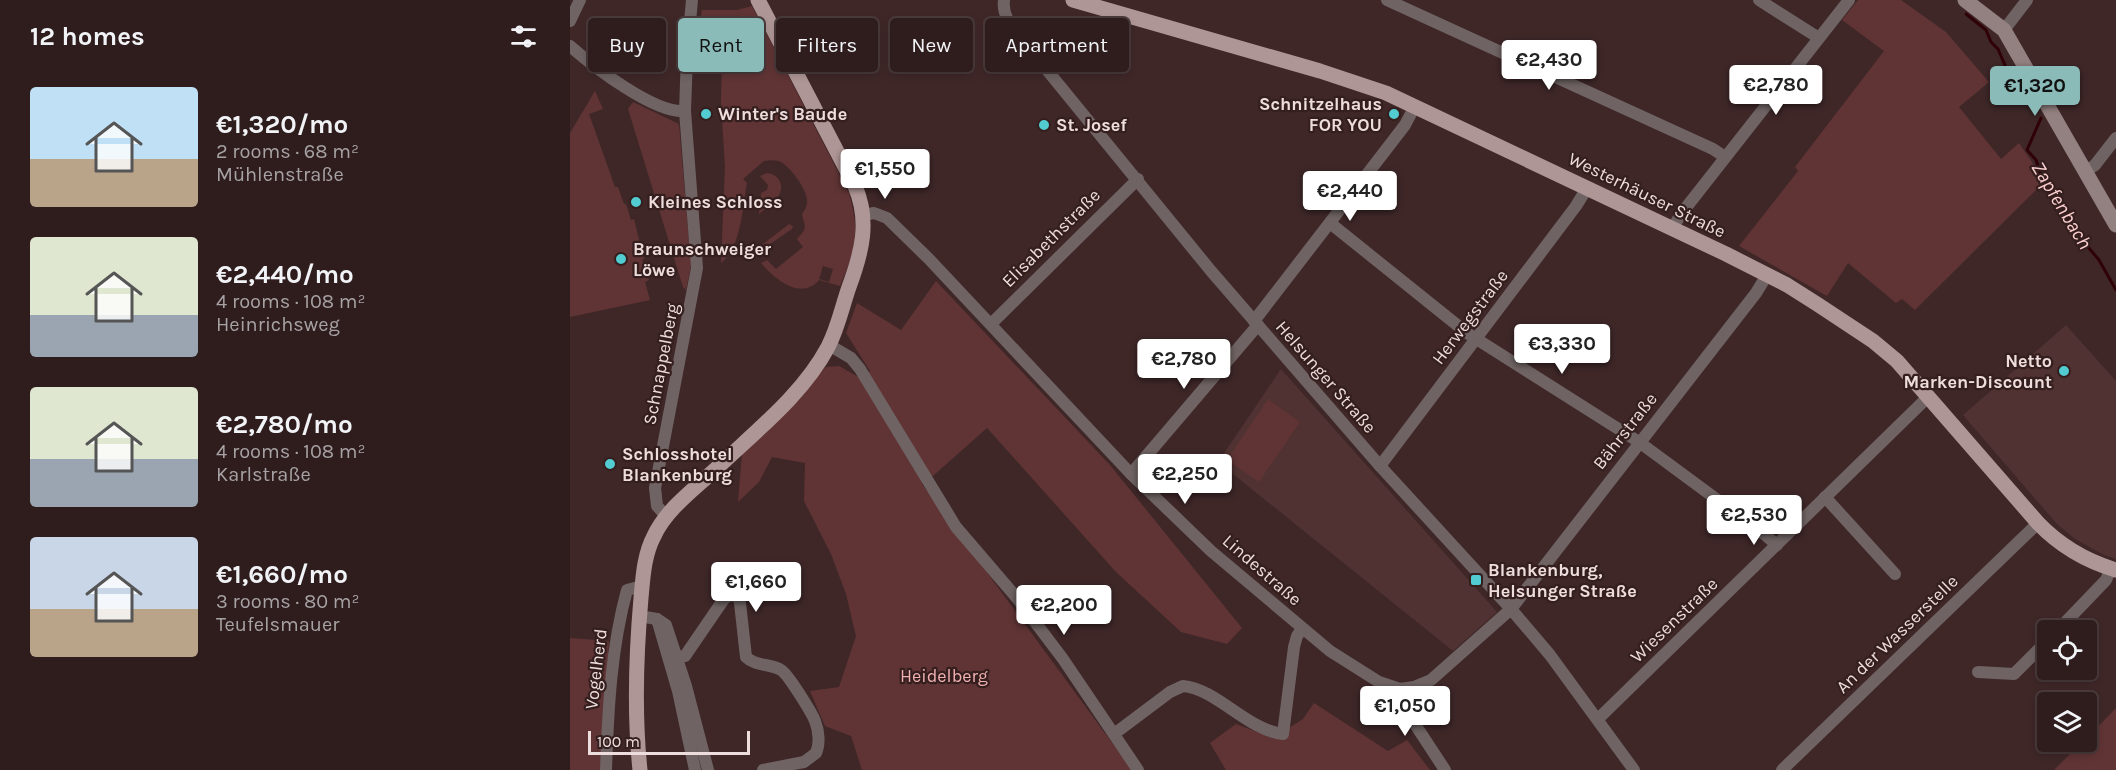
<!DOCTYPE html>
<meta charset="utf-8">
<style>
:root{--surface:#2f1d1e;--page:#372627;--text:#f1f3f6;--muted:#a7a2a4;--line:#4a3b3c;--accent:#8bbbb9}
body{margin:0;font-family:Karla,sans-serif;background:var(--page);color:var(--text);height:100vh;display:flex;flex-direction:column;font-size:22px;white-space:nowrap}
*{box-sizing:border-box;margin:0}
p{font-size:20px;color:var(--muted)}
.icon{flex:none;width:33px;height:33px;fill:none;stroke:currentColor;stroke-width:2;stroke-linecap:round;stroke-linejoin:round}
.map{position:relative;flex:1;overflow:hidden}
.drawer{display:flex;flex-direction:column;background:var(--surface);width:570px}
.drawer>*{flex:none}
.top-card{position:absolute;left:18px;top:18px;width:570px;height:54px;display:flex;gap:12px}
.tools{position:absolute;left:1467px;top:620px;display:grid;gap:12px}
.tools a{display:grid;place-items:center;width:60px;height:60px;border-radius:6px;background:var(--surface);box-shadow:0 3px 9px #0003,0 0 0 2px var(--line);font-size:30px}
.scale{position:absolute;left:18px;bottom:15px;width:162px;box-sizing:border-box;padding-left:6px;border:3px solid #eddddc;border-top:0;font-size:16px;line-height:21px;white-space:nowrap;color:#eddddc;-webkit-text-stroke:4px #341e1e;paint-order:stroke}
.price{position:absolute;translate:-50% -51px;padding:0 14px;border-radius:6px;background:#fff;color:#222;font-size:20px;line-height:39px;filter:drop-shadow(0 2px 3px #0008)}
.price::after{content:'';position:absolute;left:50%;top:36px;width:18px;height:14px;margin-left:-9px;background:inherit;clip-path:polygon(0 0,100% 0,50% 100%)}
.price.current{background:var(--accent);color:#111}
ul{padding:0;list-style:none}
li{display:flex;align-items:center;gap:18px;height:150px;padding:0 30px}
li span{display:grid;place-items:center;flex:none;width:168px;height:120px;border-radius:6px;color:#555}
li>.icon{margin-inline-start:auto}
span .icon{width:72px;height:72px;fill:#fffc;stroke-width:1}
li b{font-size:26px}
h2{display:flex;justify-content:space-between;align-items:center;height:72px;padding:0 30px;font-size:26px}
.pill{padding:0 21px;border-radius:6px;background:var(--surface);box-shadow:0 3px 9px #0003,0 0 0 2px var(--line);font-size:21px;line-height:54px}
.pill.current{background:var(--accent);color:#111}
main{display:flex;flex:1;min-height:0}
.map>svg:first-child{display:block}
.built{fill:#4f3231}
.green{fill:#603435;fill-rule:evenodd}
.lines{fill:none;stroke-linecap:round;stroke-linejoin:round}
.stream{stroke:#2f0006;stroke-width:3}
.street{stroke:#6f6363;stroke-width:12}
.secondary{stroke:#938080;stroke-width:15}
.primary{stroke:#af9696;stroke-width:15}
.poi-dot{fill:#52ccd0;stroke:#341e1e;stroke-width:2}
.labels{text-anchor:middle;stroke-width:4.5;stroke-linejoin:round;paint-order:stroke}
.poi-label{font-size:18px;font-weight:bold;fill:#eddddc;stroke:#341e1e;text-anchor:start}
.street-label{font-size:18px;fill:#eddddc;stroke:#341e1e}
.park-label{font-size:18px;fill:#f2b1b1;stroke:#341e1e}
.water-label{font-size:20px;font-style:italic;fill:#fdd0d0;stroke:#341e1e}
</style>
<main>
<section class="drawer">
<h2>12 homes<svg class="icon" aria-label="filters" viewBox="0 0 24 24"><path d="M4 7h16M4 17h16"/><circle cx="9" cy="7" r="2"/><circle cx="15" cy="17" r="2"/></svg></h2>
<ul>
<li><span style="background:linear-gradient(#bfe0f5 60%,#b9a48a 0)"><svg class="icon" aria-label="home" viewBox="0 0 24 24"><path d="M3 11l9-7 9 7M6 9v11h12V9"/></svg></span><div><b>€1,320/mo</b><p>2 rooms · 68 m²</p><p>Mühlenstraße</p></div></li>
<li><span style="background:linear-gradient(#dfe7d0 65%,#9aa5b1 0)"><svg class="icon" aria-label="home" viewBox="0 0 24 24"><path d="M3 11l9-7 9 7M6 9v11h12V9"/></svg></span><div><b>€2,440/mo</b><p>4 rooms · 108 m²</p><p>Heinrichsweg</p></div></li>
<li><span style="background:linear-gradient(#dfe7d0 60%,#9aa5b1 0)"><svg class="icon" aria-label="home" viewBox="0 0 24 24"><path d="M3 11l9-7 9 7M6 9v11h12V9"/></svg></span><div><b>€2,780/mo</b><p>4 rooms · 108 m²</p><p>Karlstraße</p></div></li>
<li><span style="background:linear-gradient(#c9d6e8 60%,#b9a48a 0)"><svg class="icon" aria-label="home" viewBox="0 0 24 24"><path d="M3 11l9-7 9 7M6 9v11h12V9"/></svg></span><div><b>€1,660/mo</b><p>3 rooms · 80 m²</p><p>Teufelsmauer</p></div></li>
</ul>
</section>
<div class="map">
<svg width="1546" height="770" viewBox="0 0 1546 770">
<rect width="100%" height="100%" fill="#3f2728"/>
<g class="built">
<path d="M1496 325 1546 381V559L1534 555 1505 539 1486 523 1393 415Z"/>
<path d="M711 369 927 612 883 651 648 462Z"/>
</g>
<g class="green">
<path d="M1288 0H1331L1376 32 1419 82 1389 107 1431 159 1449 143 1475 181 1345 310 1332 299 1326 303 1278 263 1257 296 1169 246 1228 171 1225 167 1314 51 1272 20Z"/>
<path d="M182 6 279 193C290 234 286 248 270 286L249 280C231 301 205 279 191 263L197 260 206 269 233 247 227 239C238 226 235 229 232 214 235 210 238 205 237 200 237 189 219 165 209 161 204 160 198 160 194 161L173 179 177 183C172 208 172 246 151 263L155 168 151 102 152 55 131 53V34L128 31 132 10H167ZM253 266 263 269 259 282 249 279Z"/>
<path d="M25 91 33 109 19 114 45 187H48L54 204H56L61 220 64 219 74 259 72 260 79 280 75 282 80 300 0 317V133Z"/>
<path d="M63 102 109 124 121 265 116 290 113 287 58 109Z"/>
<path d="M197 173C202 174 206 175 209 180 218 194 198 206 189 214L191 193 197 190 198 185 190 176Z"/>
<path d="M219 224 223 226 222 229 193 249V244Z"/>
<path d="M366 281 540 465 672 628 657 644 611 632 546 572 417 428 364 475 352 484 562 770H292L281 736 255 726 240 691 269 687 286 636 276 594 261 554 234 501 235 463 202 457 189 482 168 502 172 454 256 367 269 366 290 378 300 371 276 333 287 303 331 330Z"/>
<path d="M698 399 730 422 689 482 657 460Z"/>
<path d="M0 638 39 641 31 770H0Z"/>
<path d="M744 703 818 751 837 740 860 770H656L640 743 666 724 703 738 733 719Z"/>
<path d="M1546 708V770H1484L1513 741H1516L1517 738Z"/>
</g>
<g class="lines">
<g class="stream">
<path d="M1396 14 1416 30 1421 42 1428 49 1437 70 1450 83"/>
<path d="M1471 118 1457 150 1466 160 1473 181 1518 247 1529 260 1546 290"/>
</g>
<g class="street">
<path d="M434 0C432 15 441 26 450 37L641 271 810 466 941 609 980 655 1064 770"/>
<path d="M817 0 1143 149 1155 157"/>
<path d="M1189 0 1249 38"/>
<path d="M0 21 10 0"/>
<path d="M1434 30 1457 0"/>
<path d="M0 46C24 67 85 114 115 111"/>
<path d="M1515 172 1525 165 1546 138"/>
<path d="M293 215 304 213 317 218 358 258 561 474 641 551 760 651 809 682 830 689 844 687 861 680 941 609 1186 293 1197 275"/>
<path d="M760 223 897 333 1069 442 1195 535 1207 545"/>
<path d="M1102 229 1111 214 1279 0"/>
<path d="M684 321 835 125 845 106"/>
<path d="M421 324 568 179"/>
<path d="M259 345 281 358 290 369 386 527 447 598 493 659 568 770"/>
<path d="M810 466 1006 206 1017 188"/>
<path d="M561 474 688 325"/>
<path d="M1255 497 1325 574"/>
<path d="M96 516 87 506 85 488 127 268 115 111 117 55 122 0"/>
<path d="M69 616 87 619 96 625 116 686 138 770"/>
<path d="M87 619 108 691 125 770"/>
<path d="M1488 630 1536 580 1541 568"/>
<path d="M108 657 115 656 154 599 160 595 168 597 170 603 176 657C186 667 200 663 211 670 218 674 242 713 245 721 249 731 250 744 246 753L234 762 193 770"/>
<path d="M1408 672 1444 674 1478 640"/>
<path d="M830 689 835 709 875 770"/>
<path d="M1028 719 1359 396"/>
<path d="M544 734 600 692 613 686C647 689 677 730 713 734L724 647 727 636 732 629"/>
<path d="M36 770C38 710 41 648 57 590L72 586"/>
<path d="M1212 770 1468 523"/>
</g>
<path class="secondary" d="M1395 0 1434 30 1546 225"/>
<g class="primary">
<path d="M503 0 750 71 816 93 1156 254 1217 285 1247 304 1303 341 1327 361 1468 523C1490 546 1516 561 1546 570"/>
<path d="M70 770C64 713 66 655 71 598 73 577 74 555 84 536 97 508 126 488 148 467 187 430 233 394 258 347 268 328 272 307 279 287 292 252 300 221 285 186L188 0"/>
</g>
</g>
<g class="poi-dot">
<circle cx="136" cy="114" r="6"/>
<circle cx="824" cy="114" r="6"/>
<circle cx="474" cy="125" r="6"/>
<circle cx="66" cy="202" r="6"/>
<circle cx="51" cy="259" r="6"/>
<circle cx="1494" cy="371" r="6"/>
<circle cx="40" cy="464" r="6"/>
<rect x="900" y="574" width="12" height="12" rx="3"/>
</g>
<g class="labels">
<g class="poi-label">
<text x="812" y="110" text-anchor="end">Schnitzelhaus<tspan x="812" dy="21">FOR YOU</tspan></text>
<text x="148" y="120">Winter's Baude</text>
<text x="486" y="131">St. Josef</text>
<text x="78" y="208">Kleines Schloss</text>
<text x="63" y="255">Braunschweiger<tspan x="63" dy="21">Löwe</tspan></text>
<text x="1482" y="367" text-anchor="end">Netto<tspan x="1482" dy="21">Marken-Discount</tspan></text>
<text x="52" y="460">Schlosshotel<tspan x="52" dy="21">Blankenburg</tspan></text>
<text x="918" y="576">Blankenburg,<tspan x="918" dy="21">Helsunger Straße</tspan></text>
</g>
<g class="street-label">
<text transform="translate(1077 195) rotate(26)" y="6">Westerhäuser Straße</text>
<text transform="translate(481 238) rotate(-45)" y="6">Elisabethstraße</text>
<text transform="translate(900 317) rotate(-53)" y="6">Herwegstraße</text>
<text transform="translate(91 364) rotate(-79)" y="6">Schnappelberg</text>
<text transform="translate(756 377) rotate(49)" y="6">Helsunger Straße</text>
<text transform="translate(1055 431) rotate(-52)" y="6">Bährstraße</text>
<text transform="translate(692 570) rotate(41)" y="6">Lindestraße</text>
<text transform="translate(1104 620) rotate(-44)" y="6">Wiesenstraße</text>
<text transform="translate(1327 634) rotate(-44)" y="6">An der Wasserstelle</text>
<text transform="translate(26 669) rotate(-83)" y="6">Vogelherd</text>
</g>
<g class="park-label">
<text x="374" y="682">Heidelberg</text>
</g>
<g class="water-label">
<text transform="translate(1492 205) rotate(59)" y="7">Zapfenbach</text>
</g>
</g>
</svg>
<div class="tools">
<a><svg class="icon" aria-label="locate" viewBox="0 0 24 24"><circle cx="12" cy="12" r="6"/><path d="M12 2v4M12 18v4M2 12h4M18 12h4"/></svg></a>
<a><svg class="icon" aria-label="layers" viewBox="0 0 24 24"><path d="M12 4l9 5-9 5-9-5zM3 14l9 5 9-5"/></svg></a>
</div>
<div class="scale">100 m</div>
<b class="price" style="left:979px;top:91px">€2,430</b>
<b class="price" style="left:1206px;top:116px">€2,780</b>
<b class="price current" style="left:1465px;top:117px">€1,320</b>
<b class="price" style="left:315px;top:200px">€1,550</b>
<b class="price" style="left:780px;top:222px">€2,440</b>
<b class="price" style="left:992px;top:375px">€3,330</b>
<b class="price" style="left:614px;top:390px">€2,780</b>
<b class="price" style="left:615px;top:505px">€2,250</b>
<b class="price" style="left:1184px;top:546px">€2,530</b>
<b class="price" style="left:186px;top:613px">€1,660</b>
<b class="price" style="left:494px;top:636px">€2,200</b>
<b class="price" style="left:835px;top:737px">€1,050</b>
<div class="top-card">
<a class="pill">Buy</a>
<a class="pill current">Rent</a>
<a class="pill">Filters</a>
<a class="pill">New</a>
<a class="pill">Apartment</a>
</div>
</div>
</main>
